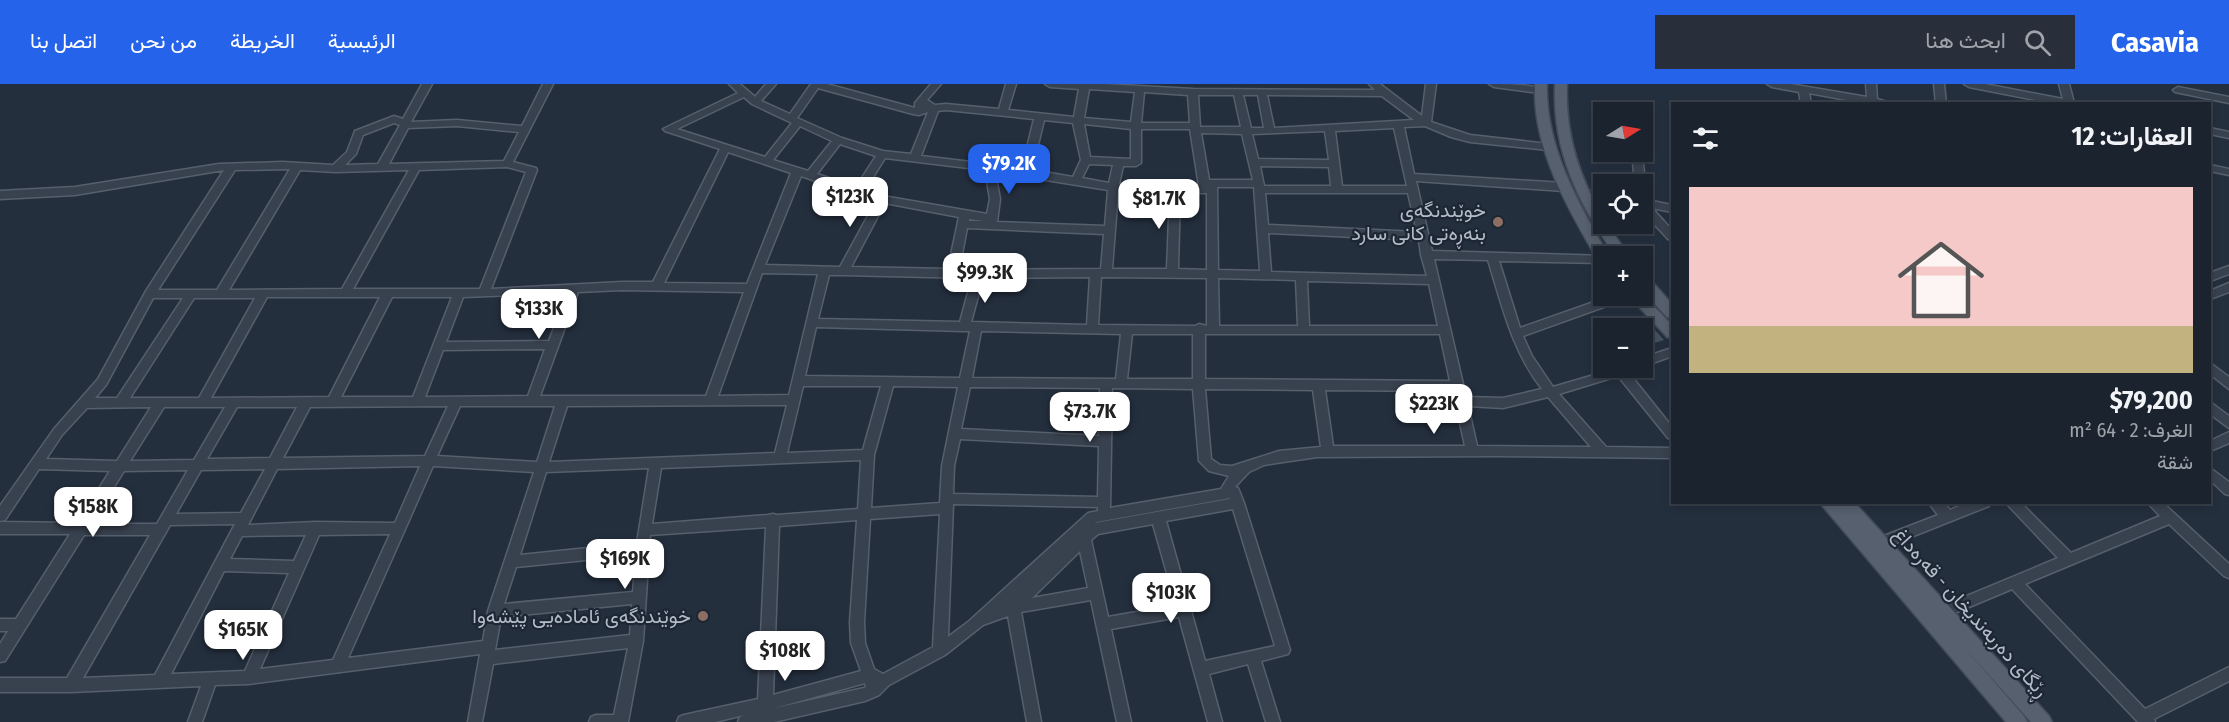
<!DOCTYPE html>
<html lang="ar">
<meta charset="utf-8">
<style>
:root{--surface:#1b232e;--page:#282f3a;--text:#f1f3f6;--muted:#a0a4aa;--line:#39404a;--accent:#2563eb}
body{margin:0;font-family:"Fira Sans Condensed",Vazirmatn,sans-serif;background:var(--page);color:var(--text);direction:rtl;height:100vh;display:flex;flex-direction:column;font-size:22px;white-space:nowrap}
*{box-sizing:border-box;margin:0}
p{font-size:20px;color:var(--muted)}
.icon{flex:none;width:33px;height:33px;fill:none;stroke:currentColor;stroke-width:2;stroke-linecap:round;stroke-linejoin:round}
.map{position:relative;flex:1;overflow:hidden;direction:ltr}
.drawer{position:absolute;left:1671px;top:18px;width:540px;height:402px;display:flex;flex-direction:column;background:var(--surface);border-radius:0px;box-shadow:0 3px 9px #0003,0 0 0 2px var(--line);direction:rtl}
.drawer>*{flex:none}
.needle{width:39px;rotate:79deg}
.controls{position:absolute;left:1593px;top:18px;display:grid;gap:12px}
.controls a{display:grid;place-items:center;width:60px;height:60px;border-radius:0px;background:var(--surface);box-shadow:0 3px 9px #0003,0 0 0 2px var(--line);font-size:30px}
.price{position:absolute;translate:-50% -51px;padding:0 14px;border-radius:12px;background:#fff;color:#222;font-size:20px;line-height:39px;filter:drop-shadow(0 2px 3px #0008)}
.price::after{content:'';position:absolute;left:50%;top:36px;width:18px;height:14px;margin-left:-9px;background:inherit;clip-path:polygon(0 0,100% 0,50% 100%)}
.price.current{background:var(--accent);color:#fff}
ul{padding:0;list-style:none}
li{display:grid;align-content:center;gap:12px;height:318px;padding:0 18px}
li span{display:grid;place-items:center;height:186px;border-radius:0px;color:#555}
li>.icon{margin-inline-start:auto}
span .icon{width:108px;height:108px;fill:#fffc;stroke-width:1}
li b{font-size:26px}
h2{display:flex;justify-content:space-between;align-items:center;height:72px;padding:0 18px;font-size:26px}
header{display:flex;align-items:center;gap:36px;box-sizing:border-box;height:84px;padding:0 30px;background:var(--accent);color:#fff}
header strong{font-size:28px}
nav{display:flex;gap:33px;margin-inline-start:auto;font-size:21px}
.search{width:420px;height:54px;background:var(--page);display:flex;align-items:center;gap:15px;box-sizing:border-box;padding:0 21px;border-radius:0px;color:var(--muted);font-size:22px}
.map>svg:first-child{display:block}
.building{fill:#455162}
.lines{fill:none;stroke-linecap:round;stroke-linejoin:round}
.minor-casing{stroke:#565f6c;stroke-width:3}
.major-casing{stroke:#414a57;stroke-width:3}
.minor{fill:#38414e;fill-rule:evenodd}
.major{fill:#56606e;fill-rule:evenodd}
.education-dot{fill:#8d6e63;stroke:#1d2633;stroke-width:2}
.labels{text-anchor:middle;stroke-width:4.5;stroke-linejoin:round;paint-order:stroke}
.poi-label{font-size:20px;fill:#b4bcc9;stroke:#1d2633;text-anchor:end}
.street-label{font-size:20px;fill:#b4bcc9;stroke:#1d2633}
</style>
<header>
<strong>Casavia</strong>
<div class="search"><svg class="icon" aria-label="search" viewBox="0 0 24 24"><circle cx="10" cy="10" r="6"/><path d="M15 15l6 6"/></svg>ابحث هنا</div>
<nav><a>الرئيسية</a><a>الخريطة</a><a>من نحن</a><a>اتصل بنا</a></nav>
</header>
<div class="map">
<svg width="2229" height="638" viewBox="0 0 2229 638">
<rect width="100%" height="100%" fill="#242f3e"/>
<path class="building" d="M1642 231 1648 238 1664 256 1642 263V244H1626L1642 238Z"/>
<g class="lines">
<g class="minor-casing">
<g id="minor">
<path d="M422 0H432L411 38 457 36 522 42 543 0H553L513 78 536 84 537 86 491 205 622 198H653L720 65 665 47 663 45 738 9 729 0H740L755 13 766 0H776L761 17 790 30 811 0H827L915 24V19L931 0H941L927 16 935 21 946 20 999 25 1006 0H1016L1008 26 1074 33 1079 5 1050 3 1045 0H1104L1193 5 1375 6 1369 0H1380L1422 32 1426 0H1436L1431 38 1470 51 1549 60 1554 63 1549 66 1470 58 1451 53 1425 42 1404 43 1414 90 1564 99 1569 103 1564 107 1416 97 1432 167 1608 172H1604V179L1499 177 1520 244 1611 212H1627L1626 215 1523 252 1532 272 1553 303 1618 284H1637L1635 287 1629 289 1672 343V356L1668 354 1618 292 1559 310 1606 363 1672 364V374L1495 372 1317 373 1264 381 1249 388 1235 403 1238 404 1244 419 1290 566 1288 570 1261 577 1280 638H1266L1248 580 1209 590 1222 638H1208L1179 533 1111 545 1131 638H1117L1091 516 1021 528 1041 638H1027L1008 532 983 541 945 571 889 601 879 611 865 617 774 638H738L740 633 744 631 715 638H677L679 633 684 631 758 615 766 443 650 451 643 557 628 638H589L591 633 596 631H614L628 564 493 580 482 638H468L480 570 249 600 215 601 202 638H188L201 602 71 608H0V594H67L150 451H84L5 577 0 578V560L8 547H0V535H16L70 450H0V438L77 439 110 387 39 385 5 436 0 437V422L54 345 98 295 146 207 224 86 75 111 0 115V107L75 103 219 80 283 78 333 81 347 68 355 47 394 32 403 35ZM818 4 913 30 919 31 928 28 911 70 883 67 842 54 797 34ZM1089 5 1135 8 1131 38 1084 34ZM1144 8 1188 11 1190 39H1141ZM1198 11H1234L1241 43H1200ZM1243 11H1258L1264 44H1251ZM1267 11 1382 12 1414 36 1274 44ZM744 13 752 20 792 39 765 73 677 45ZM946 26 1034 35 1022 84 921 72 938 27ZM1044 36 1073 39 1081 76 1073 93 1032 86ZM394 39 400 41 378 80 345 81 356 70 363 51ZM1084 40 1131 45V75L1090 73ZM457 42 519 48 504 77 389 80 408 44ZM800 42 832 57 808 87 773 76ZM1394 44 1407 102H1342L1335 47ZM1141 45H1190L1199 102 1119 100 1123 82H1136L1141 79ZM1325 47 1329 76 1258 75 1252 50ZM1201 49 1242 50 1253 96H1209ZM840 60 876 72 856 103 817 90ZM728 68 791 89 747 200 664 199ZM885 74 985 86 990 115 987 130 883 112 865 106ZM1089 80 1113 81 1109 99 1082 94ZM1260 82 1329 83 1331 102H1264ZM507 83 526 88 480 205H353L419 86ZM290 85 217 206H158L235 86ZM300 86 335 88 409 86 342 205 229 206ZM995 88 1108 106 1105 142 997 138 1000 115ZM801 92 876 117 840 183 765 181ZM1217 103H1254L1260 187 1218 186ZM1118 107 1170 108 1167 185H1112ZM1180 109H1207V186L1178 185ZM1265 109H1408L1417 148 1268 141ZM885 119 959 133 948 185 851 183ZM969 135 984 137H969ZM967 144 1104 150 1101 185 959 186ZM1268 149 1419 156 1421 171 1427 192 1271 188ZM1434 175 1488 176C1502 221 1512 267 1542 305L1503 314 1466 313ZM762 189 818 190 789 311 718 312ZM829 191H843L972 194 960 238 818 235ZM1090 193 1087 241 971 238 983 194ZM1101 193 1207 194V242L1199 240 1195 242 1098 241ZM1218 194 1296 196 1298 242H1219ZM1307 197 1429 200 1438 242H1309ZM622 206 744 208 706 312H540L578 208ZM567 209 549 257 446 258 463 213ZM267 213H380L329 313 211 314ZM392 213H452L413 313H341ZM153 214H183L117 314H95L106 301ZM194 214H255L199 314H130ZM816 243 964 247H970L960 294 805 292ZM981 247 1121 250 1116 295 972 294ZM1132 250H1193V295H1127ZM1205 250H1440L1450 297 1205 295ZM545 265 528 312 425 313 443 266ZM803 302H881L863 366 787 369ZM893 302 958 303 942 382 940 419 871 424 874 371ZM970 303 1100 304 1099 352 961 345ZM1112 304 1193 305 1199 377 1209 387 1229 392 1221 405 1110 424ZM1205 305 1313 306 1321 363 1279 367 1232 382 1220 381 1211 375ZM1325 306 1453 307 1465 362H1333ZM1548 313 1591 363 1477 362 1468 322 1503 324ZM787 321 775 369 549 378 567 322ZM448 322 425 372 283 374 310 323ZM460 322H555L537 378 437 372ZM151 323 117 377 46 375 62 351 87 324ZM164 323H225L194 376 130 377ZM237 323H297L270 374 207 375ZM960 355 1099 362 1098 413 953 410 954 382ZM861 376 858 425 777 431 773 430 768 431 652 440 661 384ZM420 382 395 439 316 438 248 441 277 385ZM433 382 534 388 488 527 483 557 348 574ZM649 384 637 459 520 471 546 388ZM265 385 241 429 176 430 201 386ZM188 386 157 440H91L124 387ZM1230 414V415L1095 439 1096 438ZM953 420 1098 423V427L1088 429 968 538 948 553ZM1233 425 1275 562 1205 577 1166 437ZM940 430 933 563 883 590 874 585 865 559 864 538 870 435ZM857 436 850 538 851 559 861 587 773 611 779 442ZM235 440 155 591 83 594 170 441ZM1153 440 1176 521 1108 533 1091 456 1098 450ZM390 450 333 576 260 585 319 451ZM306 451 294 477 230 475 242 452ZM1080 467 1088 504 1032 514ZM636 471 633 508 504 520 516 483ZM224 487 289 489 245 587 171 590ZM632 520 630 551 495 566 501 533ZM865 599 866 603 864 604 771 625Z"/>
<path d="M1489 0C1505 0 1532 0 1545 6L1540 9 1494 3Z"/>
<path d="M1767 0H1790L1867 13 1866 0H1876L1877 15 1894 20H1868L1809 9 1811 20H1801L1799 8 1772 3Z"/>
<path d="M1934 0H1944L1946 20H1936Z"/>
<path d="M1964 0H1985L2063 15 2059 0H2069L2074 19 2056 20 1969 3Z"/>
<path d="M2178 3 2229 13V19L2175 8 2173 6Z"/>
<path d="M2210 44 2229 48V54L2210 50Z"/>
<path d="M1632 68H1642L1645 100 1644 102 1642 100H1635Z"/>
<path d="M2210 81 2229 85V91L2210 87Z"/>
<path d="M1583 106 1604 109V116L1579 113 1578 110 1579 107Z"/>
<path d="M1642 115 1672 121V128L1652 124 1672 146V156L1668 155 1642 127Z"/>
<path d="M2229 182V190L2210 197V189Z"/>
<path d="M2229 199V208L2210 215V207Z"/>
<path d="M1672 264V272L1642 283V274Z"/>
<path d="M2210 279 2229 293V305L2210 290Z"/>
<path d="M2210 318 2229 332V344L2210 330Z"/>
<path d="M2229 348V359L2210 367V357Z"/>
<path d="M2210 384 2229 398V411L2225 410 2210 396Z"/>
<path d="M1928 418H1943L1950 426 1969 418H1990L1989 422 1881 465 1876 463 1874 459 1876 455 1938 431Z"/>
<path d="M2005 418H2020L2071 469 2160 432 2147 418H2162L2229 480V494L2224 492 2169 440 2025 500 2145 625 2229 583V597L2154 635 2155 638H2138L2012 505 1943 534 1938 532 1936 528 1938 524 2058 474Z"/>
</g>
</g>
<g class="major-casing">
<g id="major">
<path d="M1535 0H1547C1545 62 1579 121 1609 172H1604V180L1599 178C1568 125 1532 64 1535 0Z"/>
<path d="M1555 0H1567C1565 49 1578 92 1604 134V140H1607L1629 172H1616C1578 120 1552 66 1555 0Z"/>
<path d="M1642 191 1647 192 1672 220V234L1667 233 1642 206Z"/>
<path d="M1642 210 1672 241V254L1667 253 1629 212Z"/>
<path d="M1819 418H1854L2049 632 2052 638H2031L1962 561 2024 632 2027 638H2006Z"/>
</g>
</g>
<use href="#minor" class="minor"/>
<use href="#major" class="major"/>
</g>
<g class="education-dot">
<circle cx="1498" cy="138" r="6"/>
<circle cx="703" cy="532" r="6"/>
</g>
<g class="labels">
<g class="poi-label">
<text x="1486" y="133">خوێندنگەی<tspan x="1486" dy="23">بنەڕەتی کانی سارد</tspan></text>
<text x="691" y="539">خوێندنگەی ئامادەیی پێشەوا</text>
</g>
<g class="street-label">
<text transform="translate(1971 528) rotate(48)" y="7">ڕێگای دەربەندیخان - قەرەداغ</text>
</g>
</g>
</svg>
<div class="controls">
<a><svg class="needle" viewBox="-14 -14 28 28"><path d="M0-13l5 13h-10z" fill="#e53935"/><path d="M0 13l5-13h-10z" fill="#a0a4aa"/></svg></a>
<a><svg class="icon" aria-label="locate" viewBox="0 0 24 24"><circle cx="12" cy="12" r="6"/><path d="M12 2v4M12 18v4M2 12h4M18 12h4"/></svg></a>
<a>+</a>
<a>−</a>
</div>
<b class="price current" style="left:1009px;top:111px">$79.2K</b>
<b class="price" style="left:850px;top:144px">$123K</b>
<b class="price" style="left:1159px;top:146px">$81.7K</b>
<b class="price" style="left:985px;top:220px">$99.3K</b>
<b class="price" style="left:539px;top:256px">$133K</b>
<b class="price" style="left:1434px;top:351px">$223K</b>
<b class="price" style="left:1090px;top:359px">$73.7K</b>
<b class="price" style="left:93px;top:454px">$158K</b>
<b class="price" style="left:625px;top:506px">$169K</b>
<b class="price" style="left:1171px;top:540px">$103K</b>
<b class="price" style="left:243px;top:577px">$165K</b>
<b class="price" style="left:785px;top:598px">$108K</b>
<section class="drawer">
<h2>العقارات: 12<svg class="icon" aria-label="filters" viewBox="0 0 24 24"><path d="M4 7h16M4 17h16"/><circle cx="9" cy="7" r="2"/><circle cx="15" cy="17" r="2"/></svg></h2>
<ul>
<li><span style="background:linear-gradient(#f6c9c9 75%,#c2b280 0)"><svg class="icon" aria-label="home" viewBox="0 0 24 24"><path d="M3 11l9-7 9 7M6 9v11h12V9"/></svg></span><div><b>$79,200</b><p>الغرف: 2 · 64 m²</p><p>شقة</p></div></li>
</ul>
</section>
</div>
